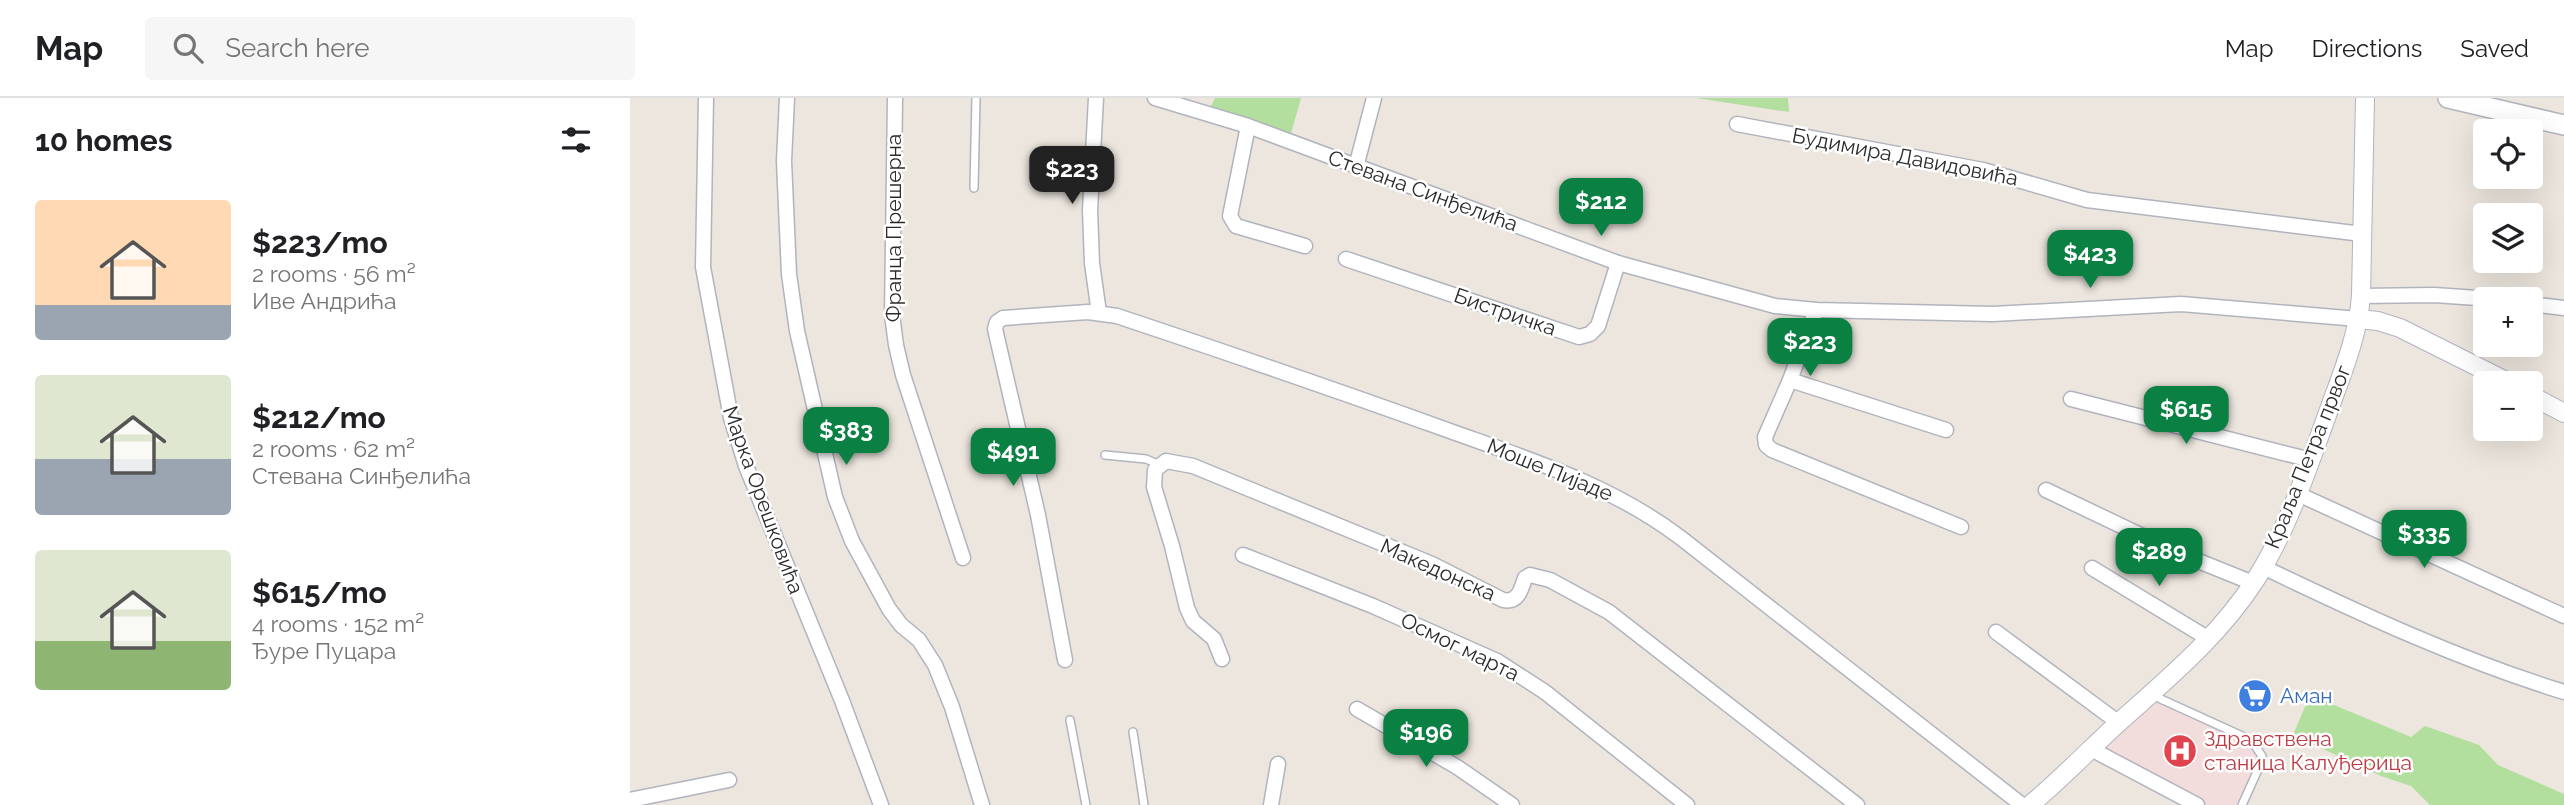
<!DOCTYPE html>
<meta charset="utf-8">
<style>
:root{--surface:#fff;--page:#f6f6f6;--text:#202124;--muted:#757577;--line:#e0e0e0;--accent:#0b8043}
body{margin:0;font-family:Raleway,sans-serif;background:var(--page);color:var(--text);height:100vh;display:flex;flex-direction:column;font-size:26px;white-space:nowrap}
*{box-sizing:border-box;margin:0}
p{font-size:23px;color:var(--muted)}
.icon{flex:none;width:38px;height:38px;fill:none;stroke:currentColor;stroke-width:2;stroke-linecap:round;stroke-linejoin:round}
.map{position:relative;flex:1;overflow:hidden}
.side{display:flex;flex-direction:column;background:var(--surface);width:630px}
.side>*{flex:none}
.controls{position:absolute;left:1843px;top:21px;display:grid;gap:14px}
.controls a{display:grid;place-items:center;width:70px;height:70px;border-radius:7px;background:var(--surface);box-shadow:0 7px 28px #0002;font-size:35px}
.price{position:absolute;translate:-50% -60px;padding:0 16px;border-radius:14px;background:var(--accent);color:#fff;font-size:23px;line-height:46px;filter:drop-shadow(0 2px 4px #0008)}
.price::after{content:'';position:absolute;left:50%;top:42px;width:21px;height:16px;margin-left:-10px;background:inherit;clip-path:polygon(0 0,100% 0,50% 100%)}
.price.selected{background:#222;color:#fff}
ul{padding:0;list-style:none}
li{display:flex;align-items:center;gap:21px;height:175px;padding:0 35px}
li span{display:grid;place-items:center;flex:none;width:196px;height:140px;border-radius:7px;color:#555}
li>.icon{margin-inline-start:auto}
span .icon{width:84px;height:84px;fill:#fffc;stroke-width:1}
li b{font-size:30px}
h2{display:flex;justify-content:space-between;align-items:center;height:84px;padding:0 35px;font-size:30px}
header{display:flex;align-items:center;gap:42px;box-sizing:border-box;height:98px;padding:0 35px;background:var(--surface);border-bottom:2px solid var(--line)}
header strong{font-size:33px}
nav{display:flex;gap:38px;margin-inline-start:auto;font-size:24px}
.search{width:490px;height:63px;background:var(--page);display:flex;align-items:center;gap:18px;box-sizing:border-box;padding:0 24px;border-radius:7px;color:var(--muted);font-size:26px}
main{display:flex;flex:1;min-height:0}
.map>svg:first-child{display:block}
.medical{fill:#f2dcdc}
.green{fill:#b2df9e}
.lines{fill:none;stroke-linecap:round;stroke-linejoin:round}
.service-casing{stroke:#b1b4be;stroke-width:10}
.minor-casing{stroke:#b1b4be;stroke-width:17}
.tertiary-casing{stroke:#b1b4be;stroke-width:20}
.secondary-casing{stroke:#b1b4be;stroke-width:22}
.service{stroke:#fff;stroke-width:7}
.minor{stroke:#fff;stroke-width:14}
.tertiary{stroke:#fff;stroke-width:18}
.secondary{stroke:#fff;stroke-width:19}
.labels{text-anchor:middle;stroke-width:5;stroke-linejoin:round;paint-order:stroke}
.street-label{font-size:21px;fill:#2b2b2b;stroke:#fff}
.shop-label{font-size:21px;fill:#366cbe;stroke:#fff;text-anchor:start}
.health-label{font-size:21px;fill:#be3a42;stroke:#fff;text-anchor:start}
</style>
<header>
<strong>Map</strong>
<div class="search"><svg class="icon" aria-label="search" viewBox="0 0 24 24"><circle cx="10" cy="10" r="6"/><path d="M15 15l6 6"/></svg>Search here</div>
<nav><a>Map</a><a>Directions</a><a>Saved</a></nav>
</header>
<main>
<section class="side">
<h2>10 homes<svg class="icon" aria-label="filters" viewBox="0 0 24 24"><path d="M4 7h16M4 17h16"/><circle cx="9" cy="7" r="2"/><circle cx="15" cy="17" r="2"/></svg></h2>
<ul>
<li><span style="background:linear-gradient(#ffd9b3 75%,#9aa5b1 0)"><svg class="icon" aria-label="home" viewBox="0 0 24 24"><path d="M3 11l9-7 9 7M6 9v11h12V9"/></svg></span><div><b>$223/mo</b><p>2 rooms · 56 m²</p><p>Иве Андрића</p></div></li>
<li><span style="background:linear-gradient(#dfe7d0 60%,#9aa5b1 0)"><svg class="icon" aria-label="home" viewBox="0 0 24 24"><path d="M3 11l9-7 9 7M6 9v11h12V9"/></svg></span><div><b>$212/mo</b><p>2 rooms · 62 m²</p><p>Стевана Синђелића</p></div></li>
<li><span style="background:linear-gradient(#dfe7d0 65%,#8fb573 0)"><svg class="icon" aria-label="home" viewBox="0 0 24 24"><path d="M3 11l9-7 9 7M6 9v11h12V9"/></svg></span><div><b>$615/mo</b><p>4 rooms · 152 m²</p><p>Ђуре Пуцара</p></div></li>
</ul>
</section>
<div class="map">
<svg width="1934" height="707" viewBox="0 0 1934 707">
<rect width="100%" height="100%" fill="#ece6de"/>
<path class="medical" d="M1529 600 1621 642 1632 658 1612 707H1567L1468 655Z"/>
<g class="green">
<path d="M585 0H671L659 43 577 16Z"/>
<path d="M1066 0H1158L1159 14Z"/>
<path d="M1680 597 1781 639 1795 628 1849 647 1868 667 1934 696V707H1800L1781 688 1751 678 1663 637Z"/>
</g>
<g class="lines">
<g class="service-casing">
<g id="service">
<path d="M344 90 346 0"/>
<path d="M475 357 516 361 530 367"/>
<path d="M1522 597 1621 642 1632 658 1631 665 1612 707"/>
<path d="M440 622 456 707"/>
<path d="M503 634 514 707"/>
</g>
</g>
<g class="minor-casing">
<g id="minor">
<path d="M76 0 73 169 101 320 116 368 211 600 251 707"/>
<path d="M157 0 154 63 159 176 167 233 205 399 222 443 259 511 271 527 289 542 305 567 322 609 352 707"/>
<path d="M265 0 262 217 266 247 273 277 333 460"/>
<path d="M466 0 460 112 462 165 469 215"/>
<path d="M525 0 618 28 988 165 1145 208 1186 212 1363 216 1551 206 1728 221"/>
<path d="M1107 26 1353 72 1457 102 1732 136"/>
<path d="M618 28 600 118 606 128 675 148"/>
<path d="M726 69 744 0"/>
<path d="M716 161 949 239 960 236 968 228 988 165"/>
<path d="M1731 198 1804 197 1862 201"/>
<path d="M1900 206 1934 210"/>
<path d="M1186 212 1160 282 1135 339 1136 347 1142 352 1331 429"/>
<path d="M1160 282 1316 332"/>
<path d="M1441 301 1681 362"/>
<path d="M1416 392 1546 454 1623 485"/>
<path d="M1668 396 1934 518"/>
<path d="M613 457 743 508 867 563 915 594 1057 707"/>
<path d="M1633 469C1731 516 1830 562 1934 594"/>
<path d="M1462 470 1579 541"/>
<path d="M1366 534 1489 625"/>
<path d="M592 561 584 541 563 523 557 510 542 448 524 389 525 372 536 363 563 368 802 466 873 502C888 505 891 492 895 480L900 477 920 482 979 514 1227 707"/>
<path d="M435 562 408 417 365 231 367 224 373 220 458 214 487 218C598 255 709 293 820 333 901 362 981 387 1051 440L1392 707"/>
<path d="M727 611 827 669 882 707"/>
<path d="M1461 651 1567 707"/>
<path d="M0 702 99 682"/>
<path d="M641 707 648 666"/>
</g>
</g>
<g class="tertiary-casing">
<g id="tertiary">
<path d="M1728 221 1748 223 1770 230 1880 285"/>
<path d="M1900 297 1934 315"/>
<path d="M1400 707C1430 682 1457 654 1486 627 1536 582 1589 539 1626 481 1657 432 1676 375 1696 320 1710 280 1728 240 1731 198L1735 0"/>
</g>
</g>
<g class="secondary-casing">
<path id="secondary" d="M1818 0 1934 27"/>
</g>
<use href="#service" class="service"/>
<use href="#minor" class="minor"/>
<use href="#tertiary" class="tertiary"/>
<use href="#secondary" class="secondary"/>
</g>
<defs>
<g id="supermarket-disc" transform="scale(1.75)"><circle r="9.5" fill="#3f7fe0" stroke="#fff"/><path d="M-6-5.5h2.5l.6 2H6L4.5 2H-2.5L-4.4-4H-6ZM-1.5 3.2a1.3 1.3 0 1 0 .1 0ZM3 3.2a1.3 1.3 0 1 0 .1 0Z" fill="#fff"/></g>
<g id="hospital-disc" transform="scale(1.75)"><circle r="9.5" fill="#e0444e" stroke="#fff"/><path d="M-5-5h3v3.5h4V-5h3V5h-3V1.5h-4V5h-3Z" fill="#fff"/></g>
</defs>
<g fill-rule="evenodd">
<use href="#supermarket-disc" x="1625" y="598"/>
<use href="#hospital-disc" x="1550" y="653"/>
</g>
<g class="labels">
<g class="street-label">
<text transform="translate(1275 59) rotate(11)" y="7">Будимира Давидовића</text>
<text transform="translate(793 93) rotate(20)" y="7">Стевана Синђелића</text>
<text transform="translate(264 130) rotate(-90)" y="7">Франца Прешерна</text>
<text transform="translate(875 214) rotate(19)" y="7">Бистричка</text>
<text transform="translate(1678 359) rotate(-68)" y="7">Краља Петра првог</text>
<text transform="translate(920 372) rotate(22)" y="7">Моше Пијаде</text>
<text transform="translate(133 402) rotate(70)" y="7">Марка Орешковића</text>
<text transform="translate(808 472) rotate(24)" y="7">Македонска</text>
<text transform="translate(830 549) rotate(26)" y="7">Осмог марта</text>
</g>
<g class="shop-label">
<text x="1650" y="605">Аман</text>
</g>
<g class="health-label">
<text x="1574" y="648">Здравствена<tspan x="1574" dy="24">станица Калуђерица</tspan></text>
</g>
</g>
</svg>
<div class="controls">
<a><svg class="icon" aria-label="locate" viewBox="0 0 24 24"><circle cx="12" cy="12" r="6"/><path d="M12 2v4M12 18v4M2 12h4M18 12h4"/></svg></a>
<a><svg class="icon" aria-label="layers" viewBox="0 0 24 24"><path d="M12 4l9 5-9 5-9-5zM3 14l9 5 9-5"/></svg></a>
<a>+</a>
<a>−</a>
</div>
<b class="price selected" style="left:442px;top:108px">$223</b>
<b class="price" style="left:971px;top:140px">$212</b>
<b class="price" style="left:1460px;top:192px">$423</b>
<b class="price" style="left:1180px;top:280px">$223</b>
<b class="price" style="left:1556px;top:348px">$615</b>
<b class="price" style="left:216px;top:369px">$383</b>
<b class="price" style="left:383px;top:390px">$491</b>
<b class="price" style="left:1794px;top:472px">$335</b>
<b class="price" style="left:1529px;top:490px">$289</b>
<b class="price" style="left:796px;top:671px">$196</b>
</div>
</main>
